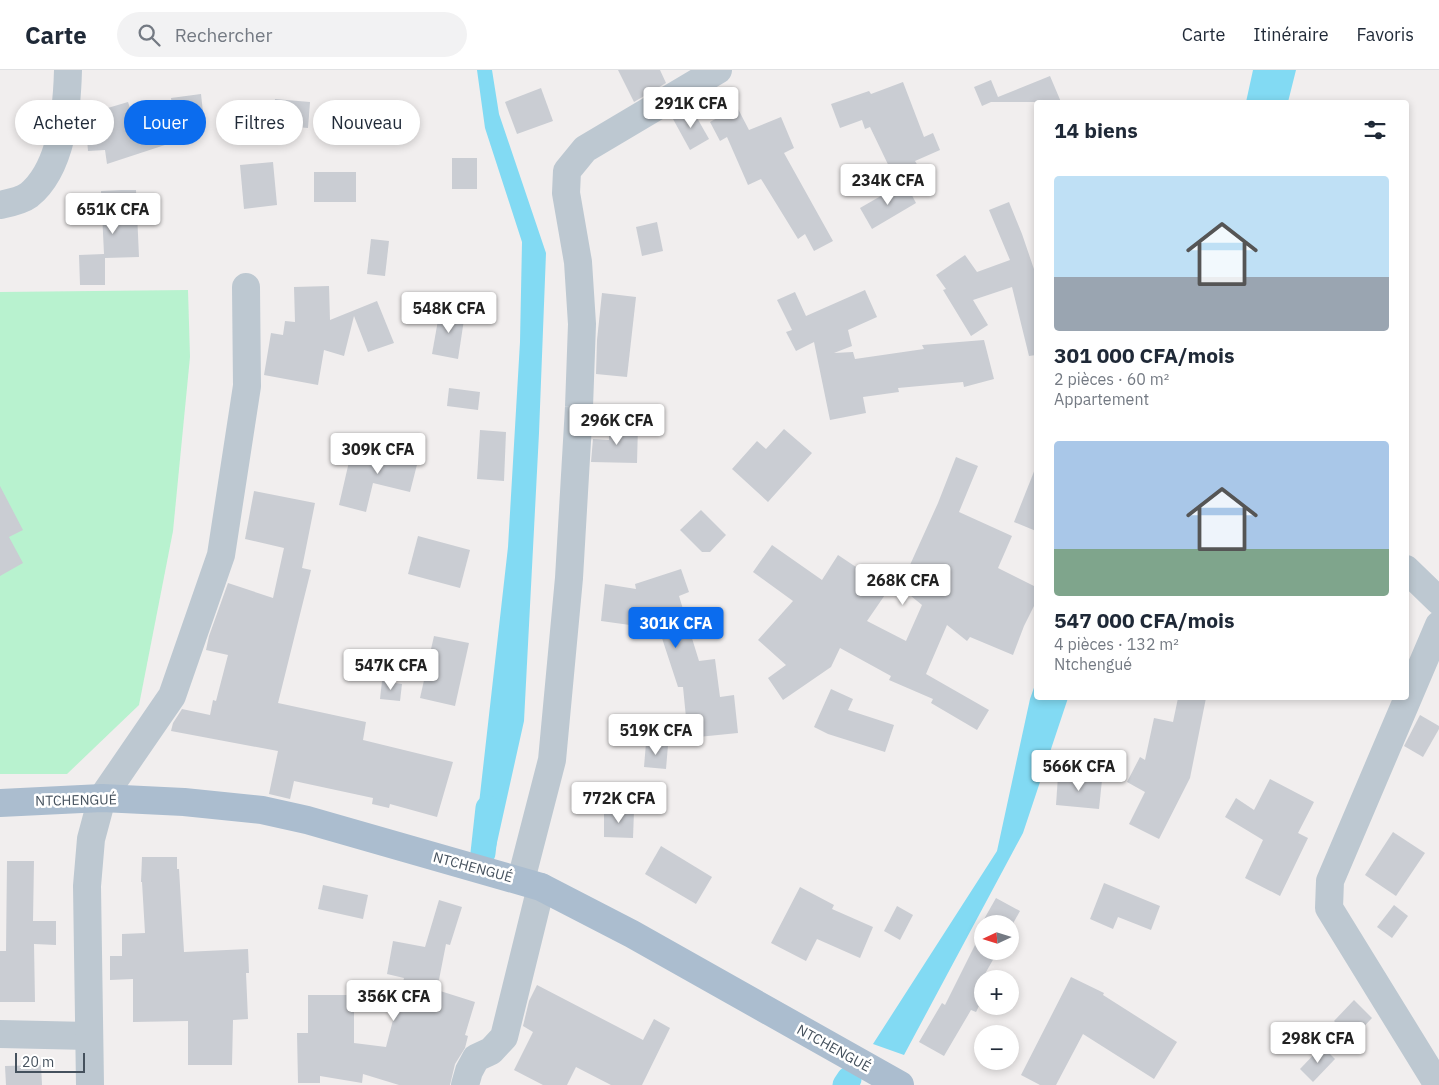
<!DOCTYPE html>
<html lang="fr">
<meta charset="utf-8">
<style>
:root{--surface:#fff;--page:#f2f2f3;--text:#1f2937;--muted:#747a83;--line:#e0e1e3;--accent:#0b6cee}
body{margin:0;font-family:"IBM Plex Sans",sans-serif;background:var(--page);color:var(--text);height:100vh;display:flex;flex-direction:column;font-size:19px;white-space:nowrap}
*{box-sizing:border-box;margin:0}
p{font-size:16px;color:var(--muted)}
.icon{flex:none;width:28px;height:28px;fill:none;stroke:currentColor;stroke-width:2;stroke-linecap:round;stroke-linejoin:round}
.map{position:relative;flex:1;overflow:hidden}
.drawer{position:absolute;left:1034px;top:30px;width:375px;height:600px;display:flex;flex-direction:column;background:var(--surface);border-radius:5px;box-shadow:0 2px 8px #0003}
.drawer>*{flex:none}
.guide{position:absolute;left:15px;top:30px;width:475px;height:45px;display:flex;gap:10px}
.needle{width:32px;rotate:266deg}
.buttons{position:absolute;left:974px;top:845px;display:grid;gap:10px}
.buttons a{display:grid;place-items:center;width:45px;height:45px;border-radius:50%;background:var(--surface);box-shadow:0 2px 8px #0003;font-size:25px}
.scale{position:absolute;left:15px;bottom:12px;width:70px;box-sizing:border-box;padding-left:5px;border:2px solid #45515d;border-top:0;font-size:14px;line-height:18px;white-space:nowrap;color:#45515d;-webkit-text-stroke:4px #fff;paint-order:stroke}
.price{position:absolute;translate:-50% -42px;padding:0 11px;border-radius:5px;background:#fff;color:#222;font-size:16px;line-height:32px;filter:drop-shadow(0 1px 2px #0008)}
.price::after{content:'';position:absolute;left:50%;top:30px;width:15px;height:11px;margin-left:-8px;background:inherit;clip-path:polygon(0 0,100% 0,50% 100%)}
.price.active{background:var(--accent);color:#fff}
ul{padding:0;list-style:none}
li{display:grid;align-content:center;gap:10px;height:265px;padding:0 20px}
li span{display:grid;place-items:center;height:155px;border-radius:5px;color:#555}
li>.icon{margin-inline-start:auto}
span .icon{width:90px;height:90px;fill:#fffc;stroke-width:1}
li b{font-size:21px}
h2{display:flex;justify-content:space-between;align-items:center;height:60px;padding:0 20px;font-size:21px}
.pill{padding:0 18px;border-radius:22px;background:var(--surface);box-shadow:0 2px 8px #0003;font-size:18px;line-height:45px}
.pill.active{background:var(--accent);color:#fff}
header{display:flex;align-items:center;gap:30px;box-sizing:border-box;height:70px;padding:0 25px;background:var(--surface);border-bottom:1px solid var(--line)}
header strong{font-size:24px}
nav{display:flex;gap:28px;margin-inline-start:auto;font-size:18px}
.search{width:350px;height:45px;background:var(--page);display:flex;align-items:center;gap:12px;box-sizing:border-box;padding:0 18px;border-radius:28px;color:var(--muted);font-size:19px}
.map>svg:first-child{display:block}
.green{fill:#b8f2cf}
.water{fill:#82daf3}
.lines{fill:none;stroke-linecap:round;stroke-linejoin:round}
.canal{stroke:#82daf3;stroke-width:25}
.building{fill:#cacdd3}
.minor{stroke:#bdc8d1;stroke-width:28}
.major{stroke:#abbdcf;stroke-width:28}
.labels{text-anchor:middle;stroke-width:5;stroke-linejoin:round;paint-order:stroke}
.street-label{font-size:14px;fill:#45515d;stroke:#fff}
</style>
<header>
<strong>Carte</strong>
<div class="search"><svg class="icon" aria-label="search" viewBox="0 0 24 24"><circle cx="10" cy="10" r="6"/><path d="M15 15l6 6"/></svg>Rechercher</div>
<nav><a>Carte</a><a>Itinéraire</a><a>Favoris</a></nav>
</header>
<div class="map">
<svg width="1439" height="1015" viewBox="0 0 1439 1015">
<rect width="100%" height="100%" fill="#f1eeee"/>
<path class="green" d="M188 220 190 287 173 461 139 635 67 704H0V222Z"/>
<g class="water">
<path d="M477 0H492L499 44 546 183 539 363 524 651 496 777 475 769 508 477 520 272 522 172 485 58Z"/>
<path d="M1253 0H1296L1288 32H1246Z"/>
<path d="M1036 612V628H1068L1023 763 904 985 873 974 997 781 1030 629Z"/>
</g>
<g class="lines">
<g class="canal">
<path d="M483 783 488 738"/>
<path d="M845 1015 849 1009"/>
</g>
</g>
<g class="building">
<path d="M618 0H660L666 13 634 32Z"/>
<path d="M1050 6 1061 32H991L982 36 974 17 991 10 998 27Z"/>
<path d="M903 12 924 67 933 63 940 80 915 91 918 96 895 109 870 57 865 59 862 50 840 58 831 34 869 21 871 24Z"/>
<path d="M541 18 553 51 517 64 505 32Z"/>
<path d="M201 24 204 51 174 54 171 28Z"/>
<path d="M275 29 310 32 308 58 272 55Z"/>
<path d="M128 32 135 53 161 44 171 73 107 94 105 80 88 81 86 58 107 57 101 40Z"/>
<path d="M737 37 749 60 781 47 794 78 784 83 833 171 814 181 805 164 798 169 761 109 748 115 727 67 720 71 710 52Z"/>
<path d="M692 39 709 69 690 80 673 49Z"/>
<rect x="452" y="88" width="25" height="31"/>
<path d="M273 92 277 135 244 139 240 95Z"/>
<rect x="314" y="102" width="42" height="30"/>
<path d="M905 112 916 133 872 159 860 138Z"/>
<path d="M121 120H136L139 187 105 188V215H80L79 185 104 184 101 121Z"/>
<path d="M1009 132 1022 164 1036 205V285L1029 286 1012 217 973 230 988 255 971 266 943 220 946 219 936 205 965 185 977 202 1010 190 989 140Z"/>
<path d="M657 152 663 181 642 186 636 157Z"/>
<path d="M371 169 389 171 385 206 367 204Z"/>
<path d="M329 216 330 250 377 231 394 273 368 282 354 246 344 286 324 280 318 315 264 305 271 263 283 265 285 251 295 252 294 217Z"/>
<path d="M865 220 877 247 848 260 852 276 834 283 853 282 855 289 924 279 922 275 984 270 994 309 964 317 963 312 898 318 899 322 863 327 866 343 830 350 814 272 796 281 786 262 792 260 777 230 795 222 806 246Z"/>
<path d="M602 223 636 227 627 307 596 304 597 270Z"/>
<path d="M440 239 465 243 458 289 432 284Z"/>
<path d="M449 318 480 322 478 340 447 336Z"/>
<path d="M609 356H638L637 393 591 392 593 369 609 370Z"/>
<path d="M784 359 812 383 768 432 732 399 757 371 766 379Z"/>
<path d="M480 360 506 362 504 411 477 409Z"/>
<path d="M394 372 421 379 410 422 373 413 366 442 339 435 351 383 390 391Z"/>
<path d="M956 387 978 396 959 442 1012 466 998 498 1036 517V532L1024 556 1013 585 970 567 967 571 947 555 926 604 989 640 977 660 931 633 933 629 889 610 891 606 840 578 831 597 783 630 768 608 786 595 758 570 793 531 753 502 772 475 822 510 838 485 889 519 867 551 906 571 922 535 900 517 938 433Z"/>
<path d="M1035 399H1036V461L1014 452Z"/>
<path d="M0 416 23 460 9 467 23 493 0 506Z"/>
<path d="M254 421 315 433 302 498 311 500 278 633 366 652 363 670 453 692 437 747 390 734 389 738 372 734 373 728 294 711 290 729 269 724 278 681 171 661 173 653 182 639 210 645 213 630 216 631 228 585 206 580 209 566 228 513 273 528 284 478 245 469Z"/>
<path d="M701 440 726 465 710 482H702L680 460Z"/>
<path d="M418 466 470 480 460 518 408 504Z"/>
<path d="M681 499 689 522 679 526 699 591 715 589 720 627 734 625 738 663 688 668 683 617H678L659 559 601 551 605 514 636 519 635 514Z"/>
<path d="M434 566 469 573 455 636 420 628Z"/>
<path d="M382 611 402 614 400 631 380 629Z"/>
<path d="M831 619 853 629 848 640 894 655 885 682 828 664 814 657Z"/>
<path d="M1178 628H1206L1190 708 1159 769 1129 754 1145 722 1127 712 1140 687 1145 690 1154 648 1173 652Z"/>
<path d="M1420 645 1439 656V659L1423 687 1404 676Z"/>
<path d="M646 673 668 675 666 699 644 697Z"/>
<path d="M1058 706 1102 710 1099 739 1056 735Z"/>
<path d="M1270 709 1314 732 1298 763 1308 768 1280 826 1245 808 1263 770 1225 747 1236 728 1254 740Z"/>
<path d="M604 740 634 741 633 768 604 767Z"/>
<path d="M1393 762 1425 783 1396 826 1365 805Z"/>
<path d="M661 776 712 807 696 834 645 804Z"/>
<path d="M142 787H177V799H179L184 882 248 879 249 903H246L248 949 233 950 232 995H188V951L133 952V909L110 910V886H122V864L145 863 142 812H141Z"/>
<path d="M7 791H34L33 851H56V875L34 874 35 932H0V881H6Z"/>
<path d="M1104 813 1160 836 1151 860 1118 847 1113 859 1090 849Z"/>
<path d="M323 815 368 825 363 849 318 839Z"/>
<path d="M800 817 834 835 832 839 873 857 860 888 817 869 806 891 771 873Z"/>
<path d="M996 828 1020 841 1010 859V854H982V860L979 858Z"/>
<path d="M439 830 462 837 450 875 446 874 437 920 475 932 465 965 468 966 465 978 455 994 450 1015H399L363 1004 362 1013 320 1006V1013H298L297 963H308V925H354V973L386 977 404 908 387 904 393 871 425 877Z"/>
<path d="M1394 835 1408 846 1392 868 1377 857Z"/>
<path d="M897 836 913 845 900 870 884 861Z"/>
<path d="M982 861V881H998L982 909V930L976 942 971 940 944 986 919 972 942 933 945 935Z"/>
<path d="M1071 907 1104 923 1103 925 1177 972 1154 1009 1083 964 1056 1015H1040L1021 1005Z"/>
<path d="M537 915 643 970 654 949 670 958 642 1015H611L576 997 567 1015H543L514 1000 533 962 523 956 529 931Z"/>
<path d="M1354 930 1372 948 1352 969 1334 951Z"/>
<path d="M1322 976 1335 989 1313 1012 1300 999Z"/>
<path d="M41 995 42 1015H6L5 996Z"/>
</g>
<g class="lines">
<g class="minor">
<path d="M0 135C9 133 21 131 29 125 62 98 67 40 68 0"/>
<path d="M1406 499 1439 531"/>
<path d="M521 810 552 690 569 508 579 337 582 254 578 192 566 123 567 101 585 79 718 0"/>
<path d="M0 964 89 966"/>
<path d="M90 1015 87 816 91 769 102 728 172 626 221 485 247 316 246 217"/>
<path d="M465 1015 469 1001 476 988 491 981 504 967 541 817"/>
<path d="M1438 1015 1329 838 1330 811 1439 555"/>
</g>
<path class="major" d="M0 733 102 728 184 732 262 740 307 750 541 817 632 864 900 1015"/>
</g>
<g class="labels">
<g class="street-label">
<text transform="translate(76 730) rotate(-1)" y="5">NTCHENGUÉ</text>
<text transform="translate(473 797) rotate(15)" y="5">NTCHENGUÉ</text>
<text transform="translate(834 978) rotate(29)" y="5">NTCHENGUÉ</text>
</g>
</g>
</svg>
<div class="buttons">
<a><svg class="needle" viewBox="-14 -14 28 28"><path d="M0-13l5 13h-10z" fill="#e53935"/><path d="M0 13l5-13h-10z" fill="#747a83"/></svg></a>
<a>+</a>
<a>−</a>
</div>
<div class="scale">20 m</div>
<b class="price" style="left:691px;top:59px">291K CFA</b>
<b class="price" style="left:888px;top:136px">234K CFA</b>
<b class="price" style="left:113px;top:165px">651K CFA</b>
<b class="price" style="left:449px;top:264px">548K CFA</b>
<b class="price" style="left:617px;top:376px">296K CFA</b>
<b class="price" style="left:378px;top:405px">309K CFA</b>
<b class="price" style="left:903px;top:536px">268K CFA</b>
<b class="price active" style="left:676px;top:579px">301K CFA</b>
<b class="price" style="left:391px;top:621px">547K CFA</b>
<b class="price" style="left:656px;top:686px">519K CFA</b>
<b class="price" style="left:1079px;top:722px">566K CFA</b>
<b class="price" style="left:619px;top:754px">772K CFA</b>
<b class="price" style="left:394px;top:952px">356K CFA</b>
<b class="price" style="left:1318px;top:994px">298K CFA</b>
<div class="guide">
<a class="pill">Acheter</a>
<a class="pill active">Louer</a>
<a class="pill">Filtres</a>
<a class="pill">Nouveau</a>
</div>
<section class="drawer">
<h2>14 biens<svg class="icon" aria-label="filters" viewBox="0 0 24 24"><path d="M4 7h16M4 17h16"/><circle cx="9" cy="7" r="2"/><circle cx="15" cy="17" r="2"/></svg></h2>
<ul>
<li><span style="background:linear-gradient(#bfe0f5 65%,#9aa5b1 0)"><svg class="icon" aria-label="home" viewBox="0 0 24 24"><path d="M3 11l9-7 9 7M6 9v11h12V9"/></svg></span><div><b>301 000 CFA/mois</b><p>2 pièces · 60 m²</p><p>Appartement</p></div></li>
<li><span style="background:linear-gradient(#a9c7e8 70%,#7fa58c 0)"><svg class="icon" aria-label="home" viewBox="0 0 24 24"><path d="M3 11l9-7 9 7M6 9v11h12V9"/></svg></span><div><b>547 000 CFA/mois</b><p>4 pièces · 132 m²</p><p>Ntchengué</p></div></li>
</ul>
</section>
</div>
